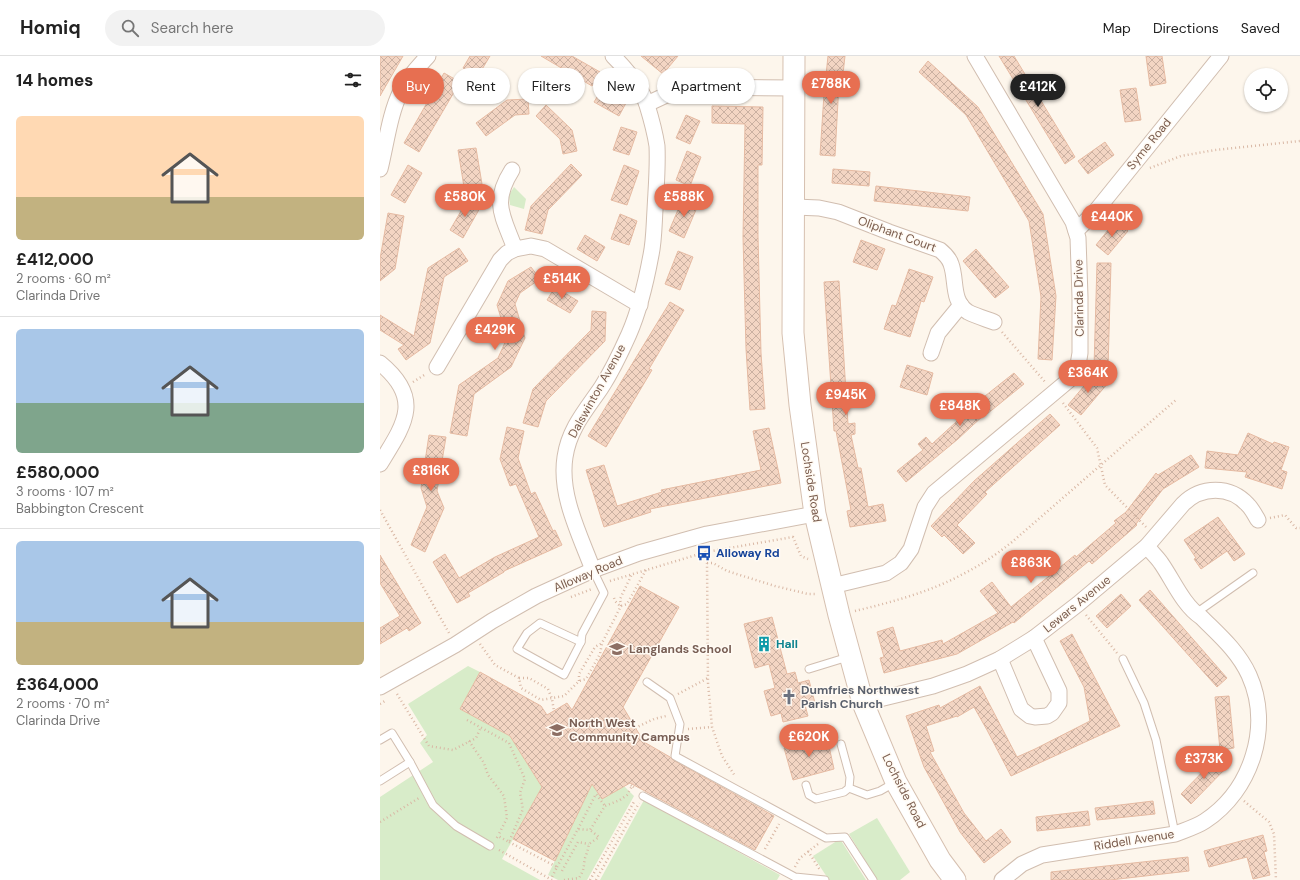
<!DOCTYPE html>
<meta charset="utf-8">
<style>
:root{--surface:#fff;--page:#f2f2f2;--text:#222;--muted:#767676;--line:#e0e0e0;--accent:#e76f51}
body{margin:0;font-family:"DM Sans",sans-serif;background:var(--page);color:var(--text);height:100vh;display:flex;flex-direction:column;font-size:15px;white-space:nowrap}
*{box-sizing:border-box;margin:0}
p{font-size:13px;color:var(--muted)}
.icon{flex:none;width:22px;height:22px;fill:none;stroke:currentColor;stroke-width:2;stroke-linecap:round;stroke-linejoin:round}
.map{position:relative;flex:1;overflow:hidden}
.side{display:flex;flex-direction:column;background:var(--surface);width:380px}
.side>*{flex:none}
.banner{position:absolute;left:12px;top:12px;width:380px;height:36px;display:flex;gap:8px}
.fabs{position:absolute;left:864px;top:12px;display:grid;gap:8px}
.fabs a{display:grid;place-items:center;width:44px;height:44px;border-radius:50%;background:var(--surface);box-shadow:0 1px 3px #0004;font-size:20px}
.price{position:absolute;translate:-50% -34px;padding:0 9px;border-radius:14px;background:var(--accent);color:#fff;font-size:13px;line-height:26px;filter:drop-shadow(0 1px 2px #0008)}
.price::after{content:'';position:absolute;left:50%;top:24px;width:12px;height:9px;margin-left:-6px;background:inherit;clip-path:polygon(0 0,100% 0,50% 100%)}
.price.active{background:#222;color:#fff}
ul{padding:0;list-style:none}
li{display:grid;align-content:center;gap:8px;height:212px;padding:0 16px}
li+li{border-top:1px solid var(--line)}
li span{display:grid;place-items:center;height:124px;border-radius:6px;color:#555}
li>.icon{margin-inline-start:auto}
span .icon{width:72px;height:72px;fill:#fffc;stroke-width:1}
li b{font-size:17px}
h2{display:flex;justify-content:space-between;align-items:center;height:48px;padding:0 16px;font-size:17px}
.chip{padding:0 14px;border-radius:18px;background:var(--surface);box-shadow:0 1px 3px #0004;font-size:14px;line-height:36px}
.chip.active{background:var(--accent);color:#fff}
header{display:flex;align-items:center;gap:24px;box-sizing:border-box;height:56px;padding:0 20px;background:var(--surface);border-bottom:1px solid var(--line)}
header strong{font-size:19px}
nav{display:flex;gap:22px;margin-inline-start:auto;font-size:14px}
.search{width:280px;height:36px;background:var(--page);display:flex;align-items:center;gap:10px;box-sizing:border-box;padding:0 14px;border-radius:22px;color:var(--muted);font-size:15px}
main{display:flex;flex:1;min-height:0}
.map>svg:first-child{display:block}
.park{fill:#d8ecc9}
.building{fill:url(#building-cross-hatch);stroke:#e6bba3}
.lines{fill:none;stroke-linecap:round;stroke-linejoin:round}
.lane-casing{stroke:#d1beb0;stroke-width:9}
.street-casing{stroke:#d1beb0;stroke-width:17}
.secondary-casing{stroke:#d6c0b0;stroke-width:23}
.path{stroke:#d9b8a5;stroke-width:2.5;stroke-dasharray:1 3;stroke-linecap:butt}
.lane{stroke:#fff;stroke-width:7}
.street{stroke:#fff;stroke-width:15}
.secondary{stroke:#fff;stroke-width:21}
.labels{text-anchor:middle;stroke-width:3;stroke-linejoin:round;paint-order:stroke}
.street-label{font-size:12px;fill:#7a5c4d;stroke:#fffaf3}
.transit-label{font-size:12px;font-weight:bold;fill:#164399;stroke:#fffaf3;text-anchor:start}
.culture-label{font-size:12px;font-weight:bold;fill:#0d838f;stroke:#fffaf3;text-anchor:start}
.education-label{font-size:12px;font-weight:bold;fill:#785e54;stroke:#fffaf3;text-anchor:start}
.worship-label{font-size:12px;font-weight:bold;fill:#5b616d;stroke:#fffaf3;text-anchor:start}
</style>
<header>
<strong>Homiq</strong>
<div class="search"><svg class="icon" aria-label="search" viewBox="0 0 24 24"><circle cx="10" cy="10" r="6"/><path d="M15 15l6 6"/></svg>Search here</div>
<nav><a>Map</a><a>Directions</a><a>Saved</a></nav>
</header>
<main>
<section class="side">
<h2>14 homes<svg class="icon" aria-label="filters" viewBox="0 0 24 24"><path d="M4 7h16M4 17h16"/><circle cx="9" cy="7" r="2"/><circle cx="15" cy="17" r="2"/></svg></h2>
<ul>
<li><span style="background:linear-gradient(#ffd9b3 65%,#c2b280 0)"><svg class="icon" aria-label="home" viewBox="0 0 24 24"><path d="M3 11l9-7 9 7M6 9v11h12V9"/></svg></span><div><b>£412,000</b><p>2 rooms · 60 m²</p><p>Clarinda Drive</p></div></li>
<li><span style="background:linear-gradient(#a9c7e8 60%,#7fa58c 0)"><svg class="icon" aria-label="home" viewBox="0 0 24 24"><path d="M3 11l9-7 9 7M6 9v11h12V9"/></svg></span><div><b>£580,000</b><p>3 rooms · 107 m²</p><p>Babbington Crescent</p></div></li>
<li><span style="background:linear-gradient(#a9c7e8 65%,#c2b280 0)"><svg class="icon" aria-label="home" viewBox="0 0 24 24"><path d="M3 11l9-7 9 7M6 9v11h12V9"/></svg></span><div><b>£364,000</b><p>2 rooms · 70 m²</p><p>Clarinda Drive</p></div></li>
</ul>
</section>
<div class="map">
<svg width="920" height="824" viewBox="0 0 920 824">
<defs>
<pattern id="building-cross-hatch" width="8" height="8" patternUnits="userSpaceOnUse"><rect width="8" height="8" fill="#f3d5c3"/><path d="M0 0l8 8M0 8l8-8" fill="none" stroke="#cab0a1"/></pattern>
</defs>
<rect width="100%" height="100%" fill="#fdf6ec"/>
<g class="park">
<path d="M134 131 146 143 144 153 130 149 129 139Z"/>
<path d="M88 610 100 616 81 653 130 680 162 731 122 803 160 824H0V741L53 706 40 687 47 679 28 648Z"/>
<path d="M212 728 222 743 244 730 254 740 207 824H178L168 819Z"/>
<path d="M264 744 400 819 397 824H220Z"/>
<path d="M497 762 530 816 520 824H497L469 778Z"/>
<path d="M460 783 486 824H449L433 800Z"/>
</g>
<g class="building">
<path d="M0 0H23L0 40Z"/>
<path d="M90 0H110L98 20 83 12Z"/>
<path d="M161 0H192L220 16 212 30Z"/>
<path d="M261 0H298L283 18Z"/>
<path d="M448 0H465L462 27H459L455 100 440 99 444 38Z"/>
<path d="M619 0H634L695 101 685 108Z"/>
<path d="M766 0H782L786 27 770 30Z"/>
<path d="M548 5 598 51 663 158 676 240 672 304 658 303 661 241 649 165 586 59 539 16Z"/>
<path d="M64 17 80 26 39 96 24 87Z"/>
<path d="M756 32 761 64 745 66 740 34Z"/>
<path d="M222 33 246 47 239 60 214 46Z"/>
<path d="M148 43 149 58 135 59 106 80 96 67 127 44Z"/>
<path d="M166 49 192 74 197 95 183 98 180 83 156 60Z"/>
<path d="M332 50 383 51 382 109H378V180L381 297 385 353 370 354 366 293 363 181 365 68 332 67Z"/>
<path d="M306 59 320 65 310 88 296 82Z"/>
<path d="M241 71 257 76 249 99 233 94Z"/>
<path d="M725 86 734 99 708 118 698 105Z"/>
<path d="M96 92 102 128 84 131 78 94Z"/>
<path d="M307 95 321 101 310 130 296 124Z"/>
<path d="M191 108 202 119 168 154 162 178 145 174 151 150Z"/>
<path d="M28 109 42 117 25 147 11 139Z"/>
<path d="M244 109 259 115 247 149 231 144Z"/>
<path d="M453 113 490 116 489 130 452 127Z"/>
<path d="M496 130 590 141 588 155 494 145Z"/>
<path d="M303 142 318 149 304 182 289 175Z"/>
<path d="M88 143 101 150 83 182 70 174Z"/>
<path d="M8 157 24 160 15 213 0 225V203Z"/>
<path d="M240 158 257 165 249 189 231 183Z"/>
<path d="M736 164 748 175 728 199 716 189Z"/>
<path d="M205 179 225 191 217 205 197 193Z"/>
<path d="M481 184 505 193 497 214 473 206Z"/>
<path d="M79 192 88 205 64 221 50 287 26 304 18 293 24 289 0 274V259L34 280 48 212Z"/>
<path d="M596 193 629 231 615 242 583 205Z"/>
<path d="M298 195 313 201 300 234 285 228Z"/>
<path d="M717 207H731L728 312 714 311Z"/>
<path d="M151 211 160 223 140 237 135 248 145 282 131 311 94 338 87 380 70 377 79 329 118 302 127 282 117 249 128 225Z"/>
<path d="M529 213 553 221 544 246 541 245 530 281 504 273 512 249 516 250Z"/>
<path d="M459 225 468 368 475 367V378L471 379 478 412H481L488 451 503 448 506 465 470 471 467 455 471 454 456 375H454L444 226Z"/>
<path d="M175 231 198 245 190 257 167 244Z"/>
<path d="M290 246 304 254 269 313 272 314 226 391 208 380Z"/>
<path d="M212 255 226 256 225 285 166 345 158 371 143 367 153 333 211 274Z"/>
<path d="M527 309 553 317 547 339 520 331Z"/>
<path d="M634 317 644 328 607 358 606 357 578 383 526 426 517 415 543 394 538 388 546 381 552 388 600 344Z"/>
<path d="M715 317 728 327 701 359 688 349Z"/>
<path d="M670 358 680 369 605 436 607 438 577 469 595 487 583 498 564 479 562 481 551 470 594 425Z"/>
<path d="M127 371 144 375 138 402 151 438 155 436 173 475 175 474 182 489 124 515V516L88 537 90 540 77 547 53 506 65 498 79 522 115 501 159 481 136 428 130 430 120 403Z"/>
<path d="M389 372 401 427 270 453 271 456 224 471 206 414 224 409 237 450 282 436 281 434 381 414 373 375Z"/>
<path d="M868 377 893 388 894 386 909 391 901 414 907 416 902 433 865 421 867 416 825 412 827 395 858 399Z"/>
<path d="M49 379 66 381 57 435 64 452 45 496 31 489 47 451 41 432Z"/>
<path d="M811 399 819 411 783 433 756 468 757 469 712 508 709 505 634 567 633 566 577 598 504 617 500 602 504 601 497 576 513 571 520 595 562 584 563 588 618 557 600 535 612 526 631 551 695 499 696 501 736 467 734 465 746 456 776 417 778 419Z"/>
<path d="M838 461 865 498 854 505 847 495 821 513 814 503 816 502 804 484Z"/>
<path d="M0 499 41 567 29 575 27 572 0 588V572L20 560 0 527Z"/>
<path d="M260 530 299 551 243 651 264 686 290 701 293 704 394 760 375 794 250 727 222 743 212 728 175 805 133 783 162 731 130 680 80 653 100 616 161 650 167 659 187 647 192 654Z"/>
<path d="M770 534 847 622 837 631 759 544Z"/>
<path d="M741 538 751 550 727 572 716 560Z"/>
<path d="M392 561 407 618 415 616 418 627 429 624 435 647 425 649 428 660 403 666 401 657 391 660 384 635 395 632 389 608 375 612 364 568Z"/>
<path d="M692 578 740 670 631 720 607 674 594 651 577 661V660L546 670 554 695 550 696 584 757 606 785 621 773 631 786 604 807 580 776 544 711 526 660 559 649 560 652 600 630 637 701 655 693 710 665 704 631 680 585Z"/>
<path d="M849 640 854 692 840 694 835 641Z"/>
<path d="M447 681 454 713 413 724 404 692Z"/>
<path d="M838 700 848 710 811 748 801 738Z"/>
<path d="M773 745 775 758 717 764 715 752Z"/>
<path d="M708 755 710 769 657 775 656 761Z"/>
<path d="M883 779 887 795 884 796 890 819 873 823 867 801 829 811 824 795Z"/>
<path d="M808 801 809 815 730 824H671V816Z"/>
</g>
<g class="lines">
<g class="lane-casing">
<g id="lane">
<path d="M816 557 873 517"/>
<path d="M160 567 201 586 184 619 137 593 147 577Z"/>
<path d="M201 586 202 578 224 537 213 514"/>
<path d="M743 603 764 647 776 684 795 778"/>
<path d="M429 613 468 601"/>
<path d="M267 626 290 642 300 668 295 700 446 782 465 781 493 824"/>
<path d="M0 684 12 677 30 706 0 725"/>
<path d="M30 706 53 749 76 770 110 790"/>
<path d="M426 729 429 739 436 743 464 736 469 732 470 721 461 688"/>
<path d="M469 732 487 739 500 735 514 727"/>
<path d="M263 740 415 821 445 824"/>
</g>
</g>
<g class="street-casing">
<g id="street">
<path d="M267 48 297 34 314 31 414 32"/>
<path d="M0 113C6 89 10 56 21 35 28 21 38 11 48 0"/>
<path d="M132 114C111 147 123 160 135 193L151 190 165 193 260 249"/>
<path d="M415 151 439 152 458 156 509 176 560 194C565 198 569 202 571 208 577 224 571 245 588 256 596 260 606 263 614 266"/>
<path d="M696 175 715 156 841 0"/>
<path d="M551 297 558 277 581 249"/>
<path d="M0 307C44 343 24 369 0 408"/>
<path d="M57 311 120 204 127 197 135 193"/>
<path d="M213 514C200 479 179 439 185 401 189 373 206 354 221 332 232 315 241 296 249 278 260 253 266 226 271 199 274 185 274 169 275 154 276 133 278 112 277 90 275 77 271 62 267 49 261 30 246 13 233 0"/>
<path d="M452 530 506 517 521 507 531 493 545 451 554 437 689 324 698 309 700 297V241L698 182 693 166 595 0"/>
<path d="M620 603 641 653 650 660 655 661 667 660 672 657 679 647V635L654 582"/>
<path d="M0 631 75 589 112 565 156 540 213 514 259 497 327 478 435 458"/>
<path d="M483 647 553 630 587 618 620 603 654 582 698 548 767 490 803 448C821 430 850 429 868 449 872 453 875 459 878 464"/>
<path d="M622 824 642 808 662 799 795 778C805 774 816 771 825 765 872 734 892 670 869 619 858 595 839 579 821 561 803 549 793 524 781 507 777 501 771 496 767 490"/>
</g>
</g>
<g class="secondary-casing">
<path id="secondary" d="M414 0 413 277 420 349 435 458 459 559 483 647 516 726 560 804 575 824"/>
</g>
<g class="path">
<path d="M770 112 801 100 835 94 920 85"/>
<path d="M622 276 666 327"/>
<path d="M33 326 46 318"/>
<path d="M683 347 717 392 725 429 766 471"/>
<path d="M0 454 69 577"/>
<path d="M890 462 905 459 916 472H920"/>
<path d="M325 495 327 507 328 627 332 671 342 700 355 720"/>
<path d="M327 507H333L347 515 395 530 428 538H437"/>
<path d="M230 525 326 496 413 481 421 500 428 503"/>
<path d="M191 541 212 533"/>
<path d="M234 542 235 545 240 550"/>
<path d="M241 550 240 543 252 518"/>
<path d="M475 555C512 546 550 536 583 518 601 509 617 498 632 486L797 343"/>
<path d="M706 559 737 597"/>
<path d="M100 588 115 609 139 622 141 632 161 644 184 640 199 625 206 623 220 598 222 587 241 550 247 548 266 514"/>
<path d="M139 622H149L168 633 172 643 174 655"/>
<path d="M199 625V618L215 591 222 587"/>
<path d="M17 638 49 690 73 694 96 682 101 671"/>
<path d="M298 638 328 622"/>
<path d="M0 648 5 645"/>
<path d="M87 664 129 687 145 723 140 737 143 753 129 786 118 780 116 783"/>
<path d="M255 672 274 663 286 660"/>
<path d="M308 673 332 671"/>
<path d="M89 685 104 707 108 719 124 740 127 762 118 780"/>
<path d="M244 725 252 730"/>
<path d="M864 745 889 766 894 778 896 824"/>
<path d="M0 766 39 742"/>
<path d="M198 773 216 738 225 750"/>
<path d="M129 786 177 811 171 823"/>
<path d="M385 793 399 768"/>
<path d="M119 794 172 824"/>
<path d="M428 795 440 814"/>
<path d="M177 811 198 773 210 774 225 750 240 744 247 739 252 730 256 733"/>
<path d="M415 811 420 802 438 788"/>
<path d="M182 815 198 786 209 788"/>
<path d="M184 824 199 822C205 812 203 812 205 802 207 797 208 793 209 788L219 781 210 774"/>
<path d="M210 824 255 744"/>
<path d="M216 824 259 747"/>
</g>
<use href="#lane" class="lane"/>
<use href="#street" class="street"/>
<use href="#secondary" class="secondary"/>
</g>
<defs>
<g id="bus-bare" transform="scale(1.2)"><path d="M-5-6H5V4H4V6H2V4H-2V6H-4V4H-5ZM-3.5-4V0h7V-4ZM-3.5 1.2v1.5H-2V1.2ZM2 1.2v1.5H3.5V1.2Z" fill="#1a4fb4" stroke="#fffaf3" stroke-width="2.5" paint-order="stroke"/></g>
<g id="building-bare" transform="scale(1.2)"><path d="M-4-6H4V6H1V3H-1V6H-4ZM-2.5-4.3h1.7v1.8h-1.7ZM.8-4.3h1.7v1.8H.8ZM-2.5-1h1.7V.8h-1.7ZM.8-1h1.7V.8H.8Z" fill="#0f9aa8" stroke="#fffaf3" stroke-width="2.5" paint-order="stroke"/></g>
<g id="school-bare" transform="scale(1.2)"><path d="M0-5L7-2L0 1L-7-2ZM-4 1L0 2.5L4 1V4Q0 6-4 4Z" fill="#8d6e63" stroke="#fffaf3" stroke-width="2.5" paint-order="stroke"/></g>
<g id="church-bare" transform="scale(1.2)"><path d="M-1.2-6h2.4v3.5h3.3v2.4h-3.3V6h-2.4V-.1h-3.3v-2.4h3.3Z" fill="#6b7280" stroke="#fffaf3" stroke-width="2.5" paint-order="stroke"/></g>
</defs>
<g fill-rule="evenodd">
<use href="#bus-bare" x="324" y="497"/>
<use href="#building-bare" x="384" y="588"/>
<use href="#school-bare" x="237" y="593"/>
<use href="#church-bare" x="409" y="641"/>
<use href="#school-bare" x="177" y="674"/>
</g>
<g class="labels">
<g class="street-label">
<text transform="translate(769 88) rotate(-51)" y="4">Syme Road</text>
<text transform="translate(517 178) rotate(20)" y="4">Oliphant Court</text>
<text transform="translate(699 242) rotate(-91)" y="4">Clarinda Drive</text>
<text transform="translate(217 335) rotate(-61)" y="4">Dalswinton Avenue</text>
<text transform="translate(431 426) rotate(81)" y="4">Lochside Road</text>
<text transform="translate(208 518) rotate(-23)" y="4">Alloway Road</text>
<text transform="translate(697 548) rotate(-39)" y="4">Lewars Avenue</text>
<text transform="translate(524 735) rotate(63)" y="4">Lochside Road</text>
<text transform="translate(754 784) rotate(-9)" y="4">Riddell Avenue</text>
</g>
<g class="transit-label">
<text x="336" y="501">Alloway Rd</text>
</g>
<g class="culture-label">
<text x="396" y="592">Hall</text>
</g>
<g class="education-label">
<text x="249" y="597">Langlands School</text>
<text x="189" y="671">North West<tspan x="189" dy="14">Community Campus</tspan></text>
</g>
<g class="worship-label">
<text x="421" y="638">Dumfries Northwest<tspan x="421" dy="14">Parish Church</tspan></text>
</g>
</g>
</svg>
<div class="fabs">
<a><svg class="icon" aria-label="locate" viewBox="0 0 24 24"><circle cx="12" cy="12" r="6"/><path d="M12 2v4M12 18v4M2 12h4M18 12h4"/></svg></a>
</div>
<b class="price" style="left:451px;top:49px">£788K</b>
<b class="price active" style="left:658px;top:52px">£412K</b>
<b class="price" style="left:85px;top:162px">£580K</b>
<b class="price" style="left:304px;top:162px">£588K</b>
<b class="price" style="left:732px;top:182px">£440K</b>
<b class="price" style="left:182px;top:244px">£514K</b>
<b class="price" style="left:115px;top:295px">£429K</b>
<b class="price" style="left:708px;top:338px">£364K</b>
<b class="price" style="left:466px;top:360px">£945K</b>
<b class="price" style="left:580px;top:371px">£848K</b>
<b class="price" style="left:51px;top:436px">£816K</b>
<b class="price" style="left:651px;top:528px">£863K</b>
<b class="price" style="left:429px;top:702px">£620K</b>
<b class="price" style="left:824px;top:724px">£373K</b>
<div class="banner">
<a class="chip active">Buy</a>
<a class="chip">Rent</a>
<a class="chip">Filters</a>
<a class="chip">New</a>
<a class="chip">Apartment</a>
</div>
</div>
</main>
